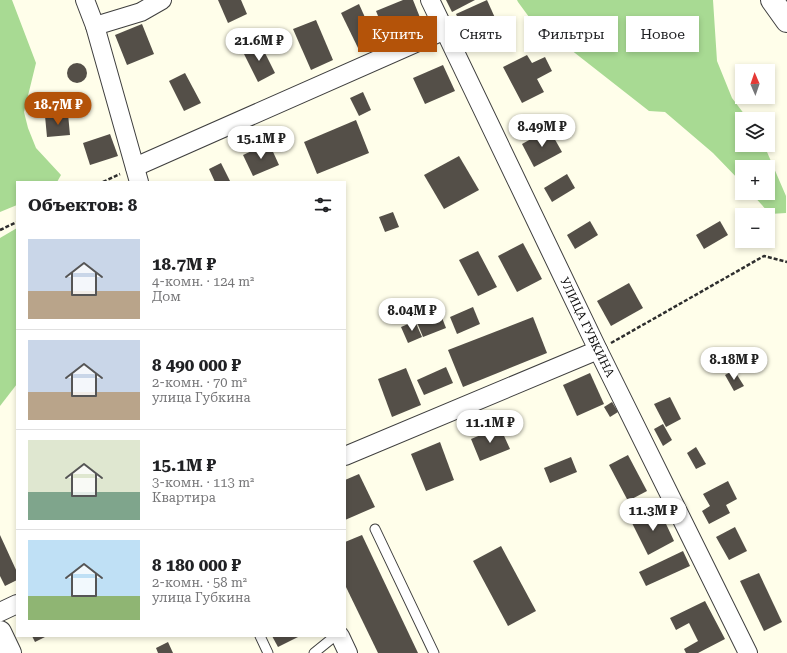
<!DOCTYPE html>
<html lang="ru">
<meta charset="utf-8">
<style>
:root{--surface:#fff;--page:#f6f6f6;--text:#202124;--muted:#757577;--line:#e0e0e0;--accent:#b45309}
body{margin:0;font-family:"Roboto Serif",serif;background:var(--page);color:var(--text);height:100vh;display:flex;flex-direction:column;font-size:15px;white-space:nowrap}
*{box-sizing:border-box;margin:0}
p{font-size:13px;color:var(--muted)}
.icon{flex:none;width:22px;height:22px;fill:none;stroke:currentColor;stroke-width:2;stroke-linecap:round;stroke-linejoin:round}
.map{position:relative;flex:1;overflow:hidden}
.sheet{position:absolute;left:16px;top:181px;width:330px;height:456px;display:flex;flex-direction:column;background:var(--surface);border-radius:0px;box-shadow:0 2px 6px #0003}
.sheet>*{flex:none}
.banner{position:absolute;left:358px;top:16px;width:369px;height:36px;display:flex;gap:8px}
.needle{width:26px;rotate:358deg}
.fabs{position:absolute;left:735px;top:64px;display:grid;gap:8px}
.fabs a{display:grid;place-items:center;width:40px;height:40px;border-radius:0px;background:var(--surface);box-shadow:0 2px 6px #0003;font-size:20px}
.price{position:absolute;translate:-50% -34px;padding:0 9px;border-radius:14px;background:#fff;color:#222;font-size:13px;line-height:26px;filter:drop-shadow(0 1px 2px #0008)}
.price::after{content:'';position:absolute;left:50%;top:24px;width:12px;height:9px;margin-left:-6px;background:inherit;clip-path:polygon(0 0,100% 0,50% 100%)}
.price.on{background:var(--accent);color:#fff}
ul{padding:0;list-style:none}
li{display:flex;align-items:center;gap:12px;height:100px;padding:0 12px}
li+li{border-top:1px solid var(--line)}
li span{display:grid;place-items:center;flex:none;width:112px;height:80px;border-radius:0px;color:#555}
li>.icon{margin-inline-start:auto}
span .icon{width:48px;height:48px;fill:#fffc;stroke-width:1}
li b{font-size:17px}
h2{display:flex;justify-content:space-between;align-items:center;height:48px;padding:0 12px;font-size:17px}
.chip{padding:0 14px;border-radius:0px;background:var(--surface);box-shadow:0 2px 6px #0003;font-size:14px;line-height:36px}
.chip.on{background:var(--accent);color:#fff}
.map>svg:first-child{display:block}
.forest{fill:#a8da93}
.building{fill:#544f48}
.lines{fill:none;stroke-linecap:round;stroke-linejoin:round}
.service-casing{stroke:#3f3f3f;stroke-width:11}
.minor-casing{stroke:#3f3f3f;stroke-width:20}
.tertiary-casing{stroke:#3f3f3f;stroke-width:24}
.path{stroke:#2e2e2e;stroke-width:2.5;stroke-dasharray:4 2;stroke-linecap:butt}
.service{stroke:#fff;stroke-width:9}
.minor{stroke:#fff;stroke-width:18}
.tertiary{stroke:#fff;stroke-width:22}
.labels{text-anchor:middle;stroke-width:4;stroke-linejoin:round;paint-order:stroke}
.street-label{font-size:12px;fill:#0c0c0c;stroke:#fff}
</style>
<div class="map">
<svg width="787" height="653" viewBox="0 0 787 653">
<rect width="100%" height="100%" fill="#fffeea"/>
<g class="forest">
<path d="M0 0H12L36 63 24 112 28 128 36 148 61 175 57 182H17V205L0 212Z"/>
<path d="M517 0H713L717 61 732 98 748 119H742V145H764L786 196V213L770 214 751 193H768V167H742V183L713 153 665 112 649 111 529 17 518 2Z"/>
<path d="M17 228V384L0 406V238Z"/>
</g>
<g class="building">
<path d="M218 0H241L247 14 228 23Z"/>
<path d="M403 0H413L423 25 388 40 376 11Z"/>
<path d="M446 0H475L452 12Z"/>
<path d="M487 0 500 29 469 43 456 14Z"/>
<path d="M359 4 376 42 359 50 341 13Z"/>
<path d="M316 20 333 60 311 70 293 29Z"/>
<path d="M142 24 154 54 127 65 115 35Z"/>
<path d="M260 43 275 73 258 82 243 52Z"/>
<path d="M527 55 532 63 545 57 552 71 537 79 544 92 522 103 503 67Z"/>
<circle cx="77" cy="73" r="10"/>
<path d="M443 65 455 91 425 104 413 78Z"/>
<path d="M185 73 201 103 184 111 169 81Z"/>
<path d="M363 92 371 110 359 116 350 98Z"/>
<path d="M68 114 70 135 47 137 45 116Z"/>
<path d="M356 120 369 153 317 174 304 142Z"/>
<path d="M549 129 562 152 534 167 522 144Z"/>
<path d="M110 134 118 156 90 165 83 143Z"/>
<path d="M269 143 279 165 253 176 243 155Z"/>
<path d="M459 156 479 190 444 209 424 175Z"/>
<path d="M221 163 230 181 228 182H215L209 169Z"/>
<path d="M567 174 575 188 552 202 544 188Z"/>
<path d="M393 212 399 227 385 232 379 217Z"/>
<path d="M590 221 598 235 575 249 567 235Z"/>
<path d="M720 221 728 235 704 249 696 235Z"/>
<path d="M523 243 542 279 517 292 498 256Z"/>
<path d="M478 251 497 287 478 296 459 260Z"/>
<path d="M629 283 643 308 611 326 597 301Z"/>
<path d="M473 307 480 324 457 334 450 317Z"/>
<path d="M439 310 446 328 423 337 416 320Z"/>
<path d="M533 317 547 353 463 387 448 350Z"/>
<path d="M415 321 422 337 408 343 401 327Z"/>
<path d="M446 367 453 383 424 395 417 380Z"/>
<path d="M406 368 421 405 392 417 378 379Z"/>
<path d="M734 370 744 386 734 391 725 375Z"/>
<path d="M590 373 604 404 577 416 563 385Z"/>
<path d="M670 397 681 419 666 427 654 404Z"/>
<path d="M612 402 618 412 610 417 604 407Z"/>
<path d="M663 424 672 440 663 446 654 429Z"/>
<path d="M500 427 510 449 480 461 471 439Z"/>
<path d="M440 442 454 480 426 491 411 454Z"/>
<path d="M696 447 706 464 696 469 687 453Z"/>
<path d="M628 455 647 491 628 501 609 465Z"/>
<path d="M571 457 577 472 550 483 544 468Z"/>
<path d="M359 474 375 507 345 520V480Z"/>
<path d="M728 481 737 499 726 505 730 513 709 524 702 511 710 506 703 494Z"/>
<path d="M659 509 674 541 648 555 632 523Z"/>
<path d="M735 527 747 551 729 560 716 537Z"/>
<path d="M0 535 17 572V580L5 586 0 576Z"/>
<path d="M362 535 418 653H378L345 585V542Z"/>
<path d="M501 546 536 611 508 626 473 561Z"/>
<path d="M683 551 690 566 646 586 639 572Z"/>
<path d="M759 573 782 622 764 631 740 581Z"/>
<path d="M705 601 725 639 698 653H686L684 649 698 641 689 623 676 630 670 618Z"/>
<path d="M32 636H47L35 642Z"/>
<path d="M272 636H300L278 647Z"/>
<path d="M168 642 173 653H158L156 648Z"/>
</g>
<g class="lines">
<g class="service-casing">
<g id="service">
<path d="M375 529 434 653"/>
<path d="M260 636 268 653"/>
<path d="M314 653 335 636"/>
</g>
</g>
<g class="minor-casing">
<g id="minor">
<path d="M85 0 95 26 139 182"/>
<path id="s1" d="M430 0 598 350 748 653"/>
<path d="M95 26 141 12 162 0"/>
<path d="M135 167 445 30"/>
<path d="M345 456 598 350"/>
<path d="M0 612 17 604"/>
<path d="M340 636 348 653"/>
</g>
</g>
<g class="tertiary-casing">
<g id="tertiary">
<path d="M772 0 787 21"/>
<path d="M0 632 10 653"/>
</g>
</g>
<g class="path">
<path d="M103 182 120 174"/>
<path d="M0 230 17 222"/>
<path d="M611 343 764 256 787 262"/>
</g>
<use href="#service" class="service"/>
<use href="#minor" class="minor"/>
<use href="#tertiary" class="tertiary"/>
</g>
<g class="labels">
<g class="street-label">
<text dy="4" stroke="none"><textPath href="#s1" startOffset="363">УЛИЦА ГУБКИНА</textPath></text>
</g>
</g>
</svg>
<div class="fabs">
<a><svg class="needle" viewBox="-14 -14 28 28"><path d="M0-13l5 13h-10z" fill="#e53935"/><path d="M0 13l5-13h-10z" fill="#757577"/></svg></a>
<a><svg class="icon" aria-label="layers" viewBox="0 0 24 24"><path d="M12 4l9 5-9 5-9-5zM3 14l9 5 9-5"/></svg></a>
<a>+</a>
<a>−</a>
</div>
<b class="price" style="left:259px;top:62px">21.6M ₽</b>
<b class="price on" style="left:58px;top:126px">18.7M ₽</b>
<b class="price" style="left:542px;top:148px">8.49M ₽</b>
<b class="price" style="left:261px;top:160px">15.1M ₽</b>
<b class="price" style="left:412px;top:332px">8.04M ₽</b>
<b class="price" style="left:734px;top:381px">8.18M ₽</b>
<b class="price" style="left:490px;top:444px">11.1M ₽</b>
<b class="price" style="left:653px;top:532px">11.3M ₽</b>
<div class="banner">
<a class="chip on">Купить</a>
<a class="chip">Снять</a>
<a class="chip">Фильтры</a>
<a class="chip">Новое</a>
</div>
<section class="sheet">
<h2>Объектов: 8<svg class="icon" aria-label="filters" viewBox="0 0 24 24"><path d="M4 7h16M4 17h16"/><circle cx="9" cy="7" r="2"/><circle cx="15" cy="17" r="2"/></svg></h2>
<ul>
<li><span style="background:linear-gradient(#c9d6e8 65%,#b9a48a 0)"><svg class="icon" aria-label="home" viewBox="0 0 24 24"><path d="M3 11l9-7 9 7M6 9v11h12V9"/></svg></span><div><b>18.7M ₽</b><p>4-комн. · 124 m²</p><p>Дом</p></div></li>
<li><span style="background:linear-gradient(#c9d6e8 65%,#b9a48a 0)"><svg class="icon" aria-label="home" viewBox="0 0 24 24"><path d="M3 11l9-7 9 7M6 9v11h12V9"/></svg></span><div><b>8 490 000 ₽</b><p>2-комн. · 70 m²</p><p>улица Губкина</p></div></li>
<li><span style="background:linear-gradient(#dfe7d0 65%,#7fa58c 0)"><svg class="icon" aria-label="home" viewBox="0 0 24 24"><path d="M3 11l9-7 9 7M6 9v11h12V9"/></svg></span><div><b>15.1M ₽</b><p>3-комн. · 113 m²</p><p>Квартира</p></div></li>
<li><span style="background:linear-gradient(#bfe0f5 70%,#8fb573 0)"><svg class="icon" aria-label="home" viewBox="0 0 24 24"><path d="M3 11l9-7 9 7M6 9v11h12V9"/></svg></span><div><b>8 180 000 ₽</b><p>2-комн. · 58 m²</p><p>улица Губкина</p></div></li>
</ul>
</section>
</div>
